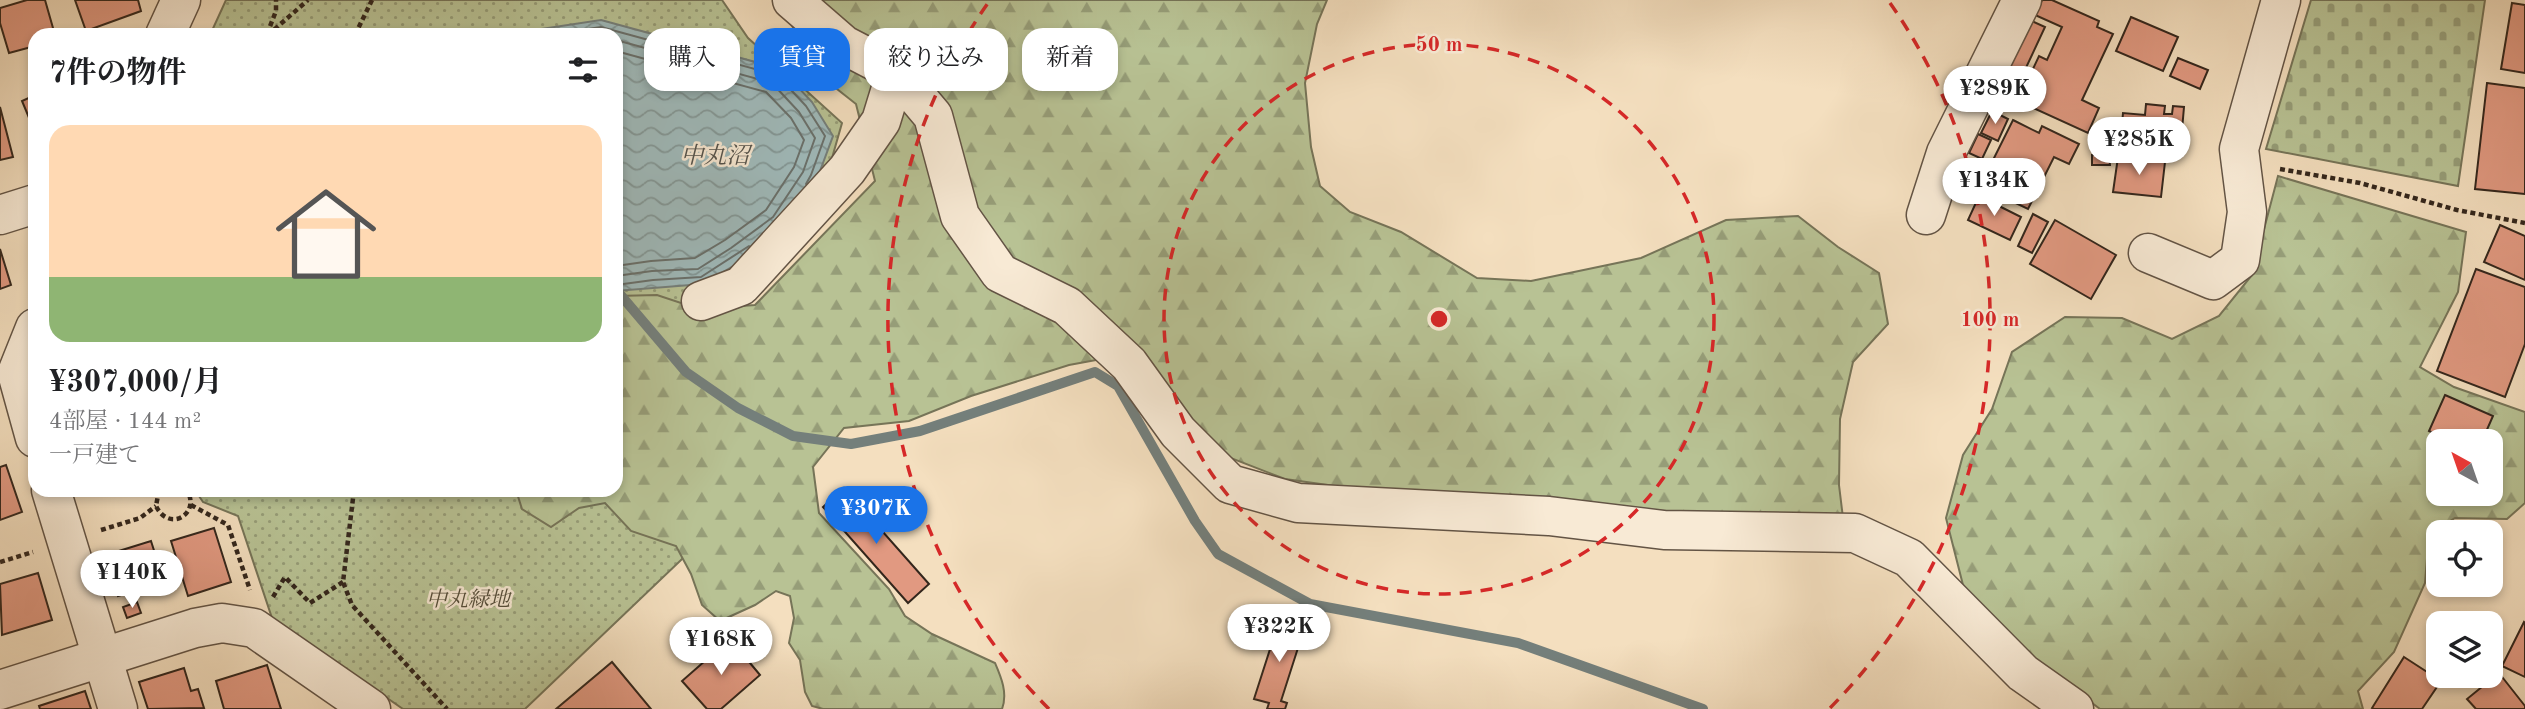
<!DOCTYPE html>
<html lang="ja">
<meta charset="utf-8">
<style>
:root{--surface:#fff;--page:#f6f6f6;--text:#202124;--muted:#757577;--line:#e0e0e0;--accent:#1a73e8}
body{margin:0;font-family:"Old Standard TT","Noto Serif JP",serif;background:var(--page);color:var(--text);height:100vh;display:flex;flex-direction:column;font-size:26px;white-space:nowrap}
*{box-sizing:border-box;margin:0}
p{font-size:23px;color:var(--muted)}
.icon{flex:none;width:38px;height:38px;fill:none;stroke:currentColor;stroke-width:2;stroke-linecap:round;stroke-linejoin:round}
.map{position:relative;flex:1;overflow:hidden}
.details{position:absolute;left:28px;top:28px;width:595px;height:469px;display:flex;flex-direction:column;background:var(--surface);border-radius:21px;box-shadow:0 4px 10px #0003}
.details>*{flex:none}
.top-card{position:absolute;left:644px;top:28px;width:665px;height:63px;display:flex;gap:14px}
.needle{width:46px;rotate:320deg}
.fabs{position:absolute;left:2426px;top:429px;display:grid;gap:14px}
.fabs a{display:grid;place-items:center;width:77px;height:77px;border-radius:14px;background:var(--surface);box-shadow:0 4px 10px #0003;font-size:35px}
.price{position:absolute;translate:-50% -60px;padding:0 16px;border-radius:24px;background:#fff;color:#222;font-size:23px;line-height:46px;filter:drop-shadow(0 2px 4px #0008)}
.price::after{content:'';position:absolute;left:50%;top:42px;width:21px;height:16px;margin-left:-10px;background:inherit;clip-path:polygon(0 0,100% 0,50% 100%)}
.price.selected{background:var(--accent);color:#fff}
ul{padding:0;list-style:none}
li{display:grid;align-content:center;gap:14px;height:371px;padding:0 21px}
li+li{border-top:2px solid var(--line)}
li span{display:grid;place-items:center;height:217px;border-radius:21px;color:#555}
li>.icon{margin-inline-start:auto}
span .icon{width:126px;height:126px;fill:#fffc;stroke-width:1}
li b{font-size:30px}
h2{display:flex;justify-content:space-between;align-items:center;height:84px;padding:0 21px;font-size:30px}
.tag{padding:0 24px;border-radius:21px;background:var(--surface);box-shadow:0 4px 10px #0003;font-size:24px;line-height:63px}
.tag.selected{background:var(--accent);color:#fff}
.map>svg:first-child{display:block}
.grass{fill:url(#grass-dots);stroke:#767458;stroke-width:2}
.forest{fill:url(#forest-firs);stroke:#767458;stroke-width:2;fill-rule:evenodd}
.cemetery{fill:url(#cemetery-stones);stroke:#767458;stroke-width:2}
.water{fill:url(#water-waves);stroke:#747f7b;stroke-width:2}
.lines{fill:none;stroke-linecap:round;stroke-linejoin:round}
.shore{stroke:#69706c;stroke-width:2}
.stream{stroke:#747f7b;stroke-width:10}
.building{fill:#e19981;stroke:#33261c;stroke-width:2}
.minor-casing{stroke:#635445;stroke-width:41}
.path{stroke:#33261c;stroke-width:4.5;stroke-dasharray:5 3.5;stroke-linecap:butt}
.minor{stroke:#f8ead5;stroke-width:38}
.ring{fill:none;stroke:#d62828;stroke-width:3.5;stroke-dasharray:12 9}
.labels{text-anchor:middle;stroke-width:5;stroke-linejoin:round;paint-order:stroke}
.park-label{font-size:21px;font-style:italic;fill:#544d3a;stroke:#f8ead5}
.water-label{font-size:23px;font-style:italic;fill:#53524c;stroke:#f8ead5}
.centre{fill:#d62828;stroke:#f8ead5;stroke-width:3.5}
.ring-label{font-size:21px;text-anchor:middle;font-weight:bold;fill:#d62828;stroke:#f8ead5;stroke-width:5;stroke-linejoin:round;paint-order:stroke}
</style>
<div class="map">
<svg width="2525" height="709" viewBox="0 0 2525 709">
<defs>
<pattern id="grass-dots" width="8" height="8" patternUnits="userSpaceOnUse" patternTransform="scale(1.75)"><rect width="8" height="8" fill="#b8c294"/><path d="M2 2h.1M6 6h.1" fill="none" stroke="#969d78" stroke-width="1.8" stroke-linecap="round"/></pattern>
<pattern id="forest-firs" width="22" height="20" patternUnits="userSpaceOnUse" patternTransform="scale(1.75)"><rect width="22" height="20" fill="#b8c294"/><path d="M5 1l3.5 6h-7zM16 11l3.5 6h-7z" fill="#969d78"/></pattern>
<pattern id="cemetery-stones" width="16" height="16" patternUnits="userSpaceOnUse" patternTransform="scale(1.75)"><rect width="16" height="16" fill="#b8c294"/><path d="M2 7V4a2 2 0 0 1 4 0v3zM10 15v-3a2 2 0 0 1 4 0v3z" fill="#969d78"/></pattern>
<pattern id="water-waves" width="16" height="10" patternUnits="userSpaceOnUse" patternTransform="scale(1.75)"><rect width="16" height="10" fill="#9fbabb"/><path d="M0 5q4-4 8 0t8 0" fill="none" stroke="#829797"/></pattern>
</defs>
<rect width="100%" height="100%" fill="#f4dfbf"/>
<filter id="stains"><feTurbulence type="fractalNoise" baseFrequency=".00286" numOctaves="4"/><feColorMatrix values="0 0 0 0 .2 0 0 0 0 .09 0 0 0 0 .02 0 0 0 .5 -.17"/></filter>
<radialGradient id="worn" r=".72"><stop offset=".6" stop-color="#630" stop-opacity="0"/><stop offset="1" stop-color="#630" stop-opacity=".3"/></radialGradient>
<g class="grass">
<path d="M226 0H722L748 38 842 123 822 193 697 326 616 303V35H210Z"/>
<path d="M195 490H616L747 497 525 709H403L272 618 238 516 203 502Z"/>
</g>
<g class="forest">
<path d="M780 0H1327L1317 24 1305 83 1311 147 1320 186 1350 212 1401 232 1477 278 1531 281 1641 258 1726 220 1798 216 1838 247 1879 273 1888 324 1853 362 1840 419 1839 485 1843 518 1679 517 1385 493 1285 479 1228 457 1170 400 1134 353 1069 365 971 396 909 421 844 428 813 467 819 513 889 589 905 616 932 634 995 663C1001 677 1008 693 1002 709H823L812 706 805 692 800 660 789 643 794 618 790 596 776 591 755 605 720 621 702 605 691 574 676 546 631 531 605 503 579 508 551 527 522 509 516 490H616V296L657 295 699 309 755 305 875 181 856 104 813 70Z"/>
<path d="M2278 176 2466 232 2458 292 2420 367 2454 387 2525 412V503L2507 519 2455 518 2429 534 2425 583 2394 652 2358 691 2363 709H2100L2004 636 1963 585 1946 518 1963 455 1992 409 2012 352 2065 317 2122 318 2172 339 2219 316 2252 275ZM2438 441H2490V494H2438Z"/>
</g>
<path class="cemetery" d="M2311 0H2485L2458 186 2266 149Z"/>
<path class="water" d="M601 20 781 69 812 102 833 136 817 179 740 262 703 284 616 291V35H501Z"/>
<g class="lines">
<g class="shore">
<path d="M548 35 601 27 777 75 806 106 825 136 811 175 806 184"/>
<path d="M616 40 772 83 799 112 815 138 803 172 773 217 731 248 698 269 652 271 616 276"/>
<path d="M616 51 766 92 791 118 804 140 794 167 766 210 725 240 695 258 651 261 616 266"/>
<path d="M616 285 653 280 701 277 749 246"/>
</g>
<path class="stream" d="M618 292 686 372 738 408 793 436 851 444 920 431 1095 372 1118 386 1195 521 1218 554 1310 604 1518 643 1703 709"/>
</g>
<g class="building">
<path d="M27 0H45L55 35H35V46L9 53 0 23V8Z"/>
<path d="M75 0H138L141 11 86 31Z"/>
<path d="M2042 0H2052L2099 21 2097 27 2113 34 2082 100 2099 108 2088 133 2018 101 2039 56 2047 60 2062 27 2035 15Z"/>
<path d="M2512 3 2525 5V73L2501 69Z"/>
<path d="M2023 17 2045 27 2016 89 1994 79Z"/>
<path d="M2131 17 2178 37 2163 71 2116 51Z"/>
<path d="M2178 58 2208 70 2200 89 2170 76Z"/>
<path d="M2487 83 2525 88V194L2475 189Z"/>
<path d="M35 95V132L22 101Z"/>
<path d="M2146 104 2165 106 2164 114H2172L2173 106 2184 107 2180 153 2120 147 2123 113 2145 115Z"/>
<path d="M0 107 13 157 0 160Z"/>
<path d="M1992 111 2008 119 1998 141 1981 133Z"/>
<path d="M2013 120 2039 133 2042 126 2079 144 2069 164 2054 157 2028 209 1980 186Z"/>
<path d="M1978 134 1991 140 1982 159 1969 153Z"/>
<path d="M2092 155H2109L2110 165H2092Z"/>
<path d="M2118 157 2165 162 2161 197 2113 192Z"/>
<path d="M1962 167 1976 175 1969 186 1955 179Z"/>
<path d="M1979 196 2021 217 2010 240 1968 220Z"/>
<path d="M2033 214 2048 222 2032 253 2018 246Z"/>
<path d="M2055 220 2116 255 2091 299 2030 264Z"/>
<path d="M2500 225 2525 236V280L2484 262Z"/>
<path d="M0 249 11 285 0 289Z"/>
<path d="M2476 269 2525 287V344L2505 397 2437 371Z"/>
<path d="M2445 395 2493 416 2482 441H2451L2429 431Z"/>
<path d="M6 465 22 512 0 520V467Z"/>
<path d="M844 488 929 584 908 603 823 507Z"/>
<path d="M214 528 231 582 188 596 171 541Z"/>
<path d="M151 541 164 582 118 596 106 555Z"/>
<path d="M38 573 52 620 2 635 0 584Z"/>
<path d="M137 602 141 613 127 618 123 607Z"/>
<path d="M1280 618 1305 626 1281 701 1287 703 1285 709H1267L1269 703 1254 699Z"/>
<path d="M2524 622 2525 623V677L2502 666Z"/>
<path d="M730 639 760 675 721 709H707L682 681Z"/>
<path d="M2404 657 2441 681 2422 709H2374L2372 708Z"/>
<path d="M612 662 651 709H556Z"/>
<path d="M267 665 281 709H224L216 681Z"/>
<path d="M184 668 191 691 198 689 204 708 148 709 139 682Z"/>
<path d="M2499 673 2525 706V709H2476L2467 699Z"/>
<path d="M85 691 91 709H40L39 706Z"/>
</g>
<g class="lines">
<g class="minor-casing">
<g id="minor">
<path d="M792 0 844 45 896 72 933 116 960 216 1000 273 1067 306 1129 364 1178 432 1230 484 1298 503 1549 516 1664 530 1855 533 1909 558 2023 673 2074 709"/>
<path d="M165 35 181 0"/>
<path d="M0 215 35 204"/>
<path d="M1926 215 1946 153 2022 0"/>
<path d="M2148 253 2213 280 2240 260 2247 212 2239 149 2281 0"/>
<path d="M701 301 741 286 847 170 881 121 896 72"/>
<path d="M35 328 17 373 35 438"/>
<path d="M51 490 118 709"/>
<path d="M0 690 195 628 222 623 254 628 371 709"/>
</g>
</g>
<g class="path">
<path d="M267 34 276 11V0"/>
<path d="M268 35 308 0"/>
<path d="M355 35 372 0"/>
<path d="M2280 169 2360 183 2457 210 2525 223"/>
<path d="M159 490 156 506C169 533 201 514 187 490"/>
<path d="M354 490 343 582 352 605 447 709"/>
<path d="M191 505 228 525 250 590"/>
<path d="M101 530 140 518 156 506"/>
<path d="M0 562 33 552"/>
<path d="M273 597 285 577 310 603 343 582"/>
</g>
<use href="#minor" class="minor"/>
</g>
<g class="ring">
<circle cx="1439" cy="319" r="275"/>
<path d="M1049 709A551 551 0 0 1 988 3M1890 3A551 551 0 0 1 1829 709"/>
</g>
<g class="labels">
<g class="park-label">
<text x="468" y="606">中丸緑地</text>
</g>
<g class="water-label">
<text x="715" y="163">中丸沼</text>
</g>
</g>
<circle cx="1439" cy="319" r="10" class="centre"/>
<g class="ring-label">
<text x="1439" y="51">50 m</text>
<text x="1990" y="326">100 m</text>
</g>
<rect width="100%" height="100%" filter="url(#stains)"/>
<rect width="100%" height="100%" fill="url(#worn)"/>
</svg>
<div class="fabs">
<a><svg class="needle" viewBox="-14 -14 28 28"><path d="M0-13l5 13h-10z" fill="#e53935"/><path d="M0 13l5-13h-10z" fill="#757577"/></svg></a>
<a><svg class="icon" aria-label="locate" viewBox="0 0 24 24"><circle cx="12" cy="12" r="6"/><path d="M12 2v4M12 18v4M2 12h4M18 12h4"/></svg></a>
<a><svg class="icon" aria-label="layers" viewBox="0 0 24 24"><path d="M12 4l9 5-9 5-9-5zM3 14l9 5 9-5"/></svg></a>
</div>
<b class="price" style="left:1995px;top:126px">¥289K</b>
<b class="price" style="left:2139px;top:177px">¥285K</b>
<b class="price" style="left:1994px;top:218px">¥134K</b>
<b class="price selected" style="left:876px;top:546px">¥307K</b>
<b class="price" style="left:132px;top:610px">¥140K</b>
<b class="price" style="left:1279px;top:664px">¥322K</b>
<b class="price" style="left:721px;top:677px">¥168K</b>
<div class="top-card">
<a class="tag">購入</a>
<a class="tag selected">賃貸</a>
<a class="tag">絞り込み</a>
<a class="tag">新着</a>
</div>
<section class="details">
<h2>7件の物件<svg class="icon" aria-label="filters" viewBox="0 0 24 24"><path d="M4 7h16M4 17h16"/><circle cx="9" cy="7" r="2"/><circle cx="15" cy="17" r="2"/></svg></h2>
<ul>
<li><span style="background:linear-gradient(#ffd9b3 70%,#8fb573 0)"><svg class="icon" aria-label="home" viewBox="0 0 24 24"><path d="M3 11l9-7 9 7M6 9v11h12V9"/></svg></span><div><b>¥307,000/月</b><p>4部屋 · 144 m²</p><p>一戸建て</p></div></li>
</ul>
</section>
</div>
